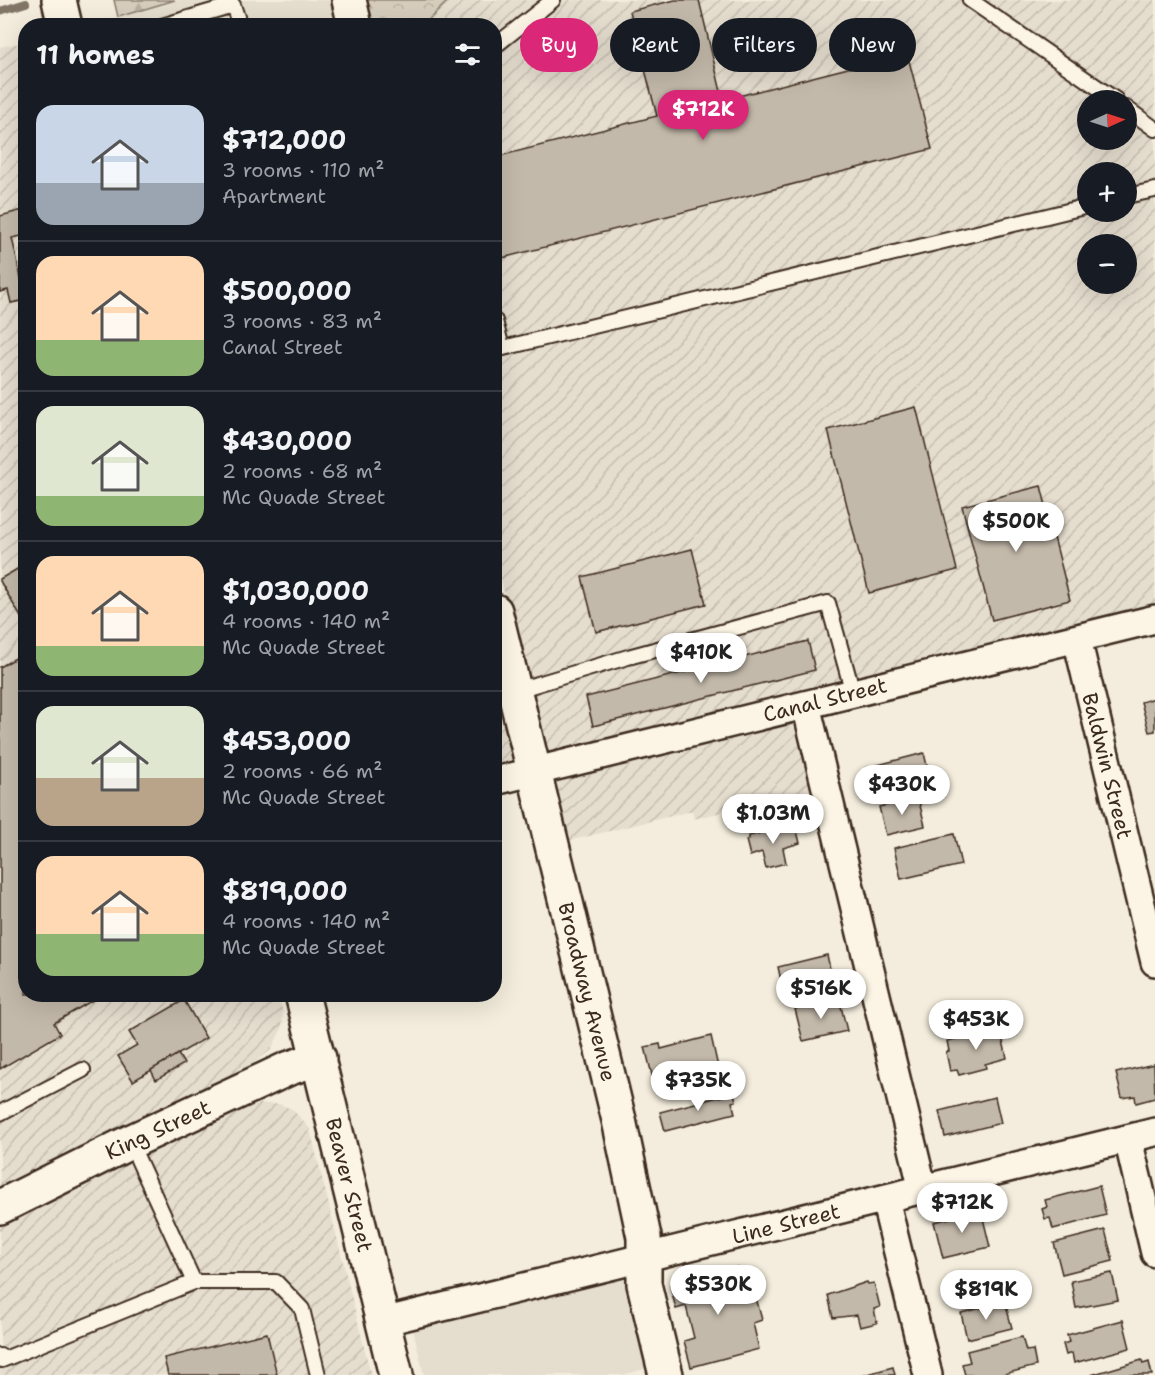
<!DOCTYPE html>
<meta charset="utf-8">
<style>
:root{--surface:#171b24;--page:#242831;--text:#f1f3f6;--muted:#9ea1a6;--line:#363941;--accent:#db2777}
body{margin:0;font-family:"Shantell Sans",sans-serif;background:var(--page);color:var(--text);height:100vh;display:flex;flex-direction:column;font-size:22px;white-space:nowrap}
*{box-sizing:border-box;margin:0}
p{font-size:20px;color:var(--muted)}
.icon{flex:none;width:33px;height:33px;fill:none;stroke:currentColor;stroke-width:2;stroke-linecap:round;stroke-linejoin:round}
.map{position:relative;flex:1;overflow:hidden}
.panel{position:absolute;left:18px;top:18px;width:484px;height:984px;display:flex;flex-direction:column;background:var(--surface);border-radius:24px;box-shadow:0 6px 24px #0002}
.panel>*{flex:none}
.guide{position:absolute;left:520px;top:18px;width:544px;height:54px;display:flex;gap:12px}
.needle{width:39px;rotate:87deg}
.fabs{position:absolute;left:1077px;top:90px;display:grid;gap:12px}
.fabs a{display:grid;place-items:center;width:60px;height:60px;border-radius:50%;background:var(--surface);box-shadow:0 6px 24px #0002;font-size:30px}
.price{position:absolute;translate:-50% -51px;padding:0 14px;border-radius:21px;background:#fff;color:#222;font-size:20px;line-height:39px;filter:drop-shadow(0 2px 3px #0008)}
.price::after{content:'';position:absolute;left:50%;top:36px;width:18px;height:14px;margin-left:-9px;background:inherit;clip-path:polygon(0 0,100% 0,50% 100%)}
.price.on{background:var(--accent);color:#fff}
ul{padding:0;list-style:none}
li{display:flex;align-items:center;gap:18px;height:150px;padding:0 18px}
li+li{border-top:2px solid var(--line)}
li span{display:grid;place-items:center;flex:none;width:168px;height:120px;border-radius:18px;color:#555}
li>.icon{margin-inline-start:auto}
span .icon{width:72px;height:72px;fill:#fffc;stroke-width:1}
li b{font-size:26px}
h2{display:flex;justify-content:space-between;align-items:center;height:72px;padding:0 18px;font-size:26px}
.pill{padding:0 21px;border-radius:27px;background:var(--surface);box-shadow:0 6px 24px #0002;font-size:21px;line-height:54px}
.pill.on{background:var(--accent);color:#fff}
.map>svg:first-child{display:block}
.built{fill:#e5ddce}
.industrial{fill:url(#industrial-furrows);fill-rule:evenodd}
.forest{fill:url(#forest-firs);stroke:#887c6e;stroke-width:1.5}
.park{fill:url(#park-crowns);stroke:#887c6e;stroke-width:1.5}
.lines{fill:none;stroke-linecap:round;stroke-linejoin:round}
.stream{stroke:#817466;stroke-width:8}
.building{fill:#c3b9aa;stroke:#3b2a1e;stroke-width:1.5}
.lane-casing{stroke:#3b2a1e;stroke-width:18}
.street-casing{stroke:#3b2a1e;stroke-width:32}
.secondary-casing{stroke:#3b2a1e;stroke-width:38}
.primary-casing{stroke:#3b2a1e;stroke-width:38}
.lane{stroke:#fcf5e5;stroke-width:14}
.street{stroke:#fcf5e5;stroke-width:27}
.secondary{stroke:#fcf5e5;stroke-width:33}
.primary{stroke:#fcf5e5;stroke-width:33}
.labels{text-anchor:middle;stroke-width:4.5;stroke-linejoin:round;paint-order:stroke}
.street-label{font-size:21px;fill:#3b2a1e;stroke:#fcf5e5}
</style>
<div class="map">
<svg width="1155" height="1375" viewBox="0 0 1155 1375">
<defs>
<pattern id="industrial-furrows" width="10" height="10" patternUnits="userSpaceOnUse" patternTransform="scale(1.5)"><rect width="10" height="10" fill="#e5ddce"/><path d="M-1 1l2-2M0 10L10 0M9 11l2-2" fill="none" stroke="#c5beb0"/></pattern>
<pattern id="forest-firs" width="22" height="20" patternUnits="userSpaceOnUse" patternTransform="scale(1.5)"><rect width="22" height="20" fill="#d6cdbd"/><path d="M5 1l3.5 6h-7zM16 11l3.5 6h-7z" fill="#b9b0a2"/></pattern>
<pattern id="park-crowns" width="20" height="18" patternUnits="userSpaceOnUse" patternTransform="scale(1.5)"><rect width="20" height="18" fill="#d6cdbd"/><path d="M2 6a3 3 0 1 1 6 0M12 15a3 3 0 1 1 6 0" fill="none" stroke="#b9b0a2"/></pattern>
</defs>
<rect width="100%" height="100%" fill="#f4eddd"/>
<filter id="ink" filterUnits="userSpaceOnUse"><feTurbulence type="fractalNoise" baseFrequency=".0167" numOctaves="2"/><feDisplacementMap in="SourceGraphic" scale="12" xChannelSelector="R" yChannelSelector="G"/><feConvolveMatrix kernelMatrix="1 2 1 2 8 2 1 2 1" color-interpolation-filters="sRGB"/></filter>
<g filter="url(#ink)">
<g class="built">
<path d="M175 0H336L342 25 90 26Z"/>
<path d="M627 1276 648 1368 623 1375H424L413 1329Z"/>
</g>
<g class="industrial">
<path d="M449 0H1155V608L787 698 810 790 694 819 692 811 564 842 495 554V26H422ZM1088 100H1126V140H1088ZM1088 172H1126V212H1088ZM1088 244H1126V284H1088Z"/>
<path d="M25 42 26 994 278 995 283 1012 282 1028 271 1050 250 1066 0 1192V47Z"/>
<path d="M495 668 524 789 495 797Z"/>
<path d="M259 1104H279L292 1109 310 1129 371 1375H0V1226L189 1130Z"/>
</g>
<path class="forest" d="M114 0H175L118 17Z"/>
<path class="park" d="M362 0H449L422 26 368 25Z"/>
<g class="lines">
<path class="stream" d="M0 11 26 3"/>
</g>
<g class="building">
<path d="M675 0H699L723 100 907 53 932 149 498 259 495 248V157L657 116 630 11Z"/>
<path d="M23 210 26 235 12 238 26 300 11 303 8 290 0 292V216Z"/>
<path d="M916 407 957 570 869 593 828 430Z"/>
<path d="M1041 486 1070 600 992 620 962 506Z"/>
<path d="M692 549 706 604 596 632 582 577Z"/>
<path d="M26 564V626L0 581V579Z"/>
<path d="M808 641 815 670 593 726 586 697Z"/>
<path d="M26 652V994H103L54 1023 60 1034 0 1069V667Z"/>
<path d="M1155 698V731L1149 732 1141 702Z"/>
<path d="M924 753 931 783 873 797 866 768Z"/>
<path d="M918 797 925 826 886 835 879 807Z"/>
<path d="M787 826 788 829 796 827 800 843 783 848 786 863 766 868 762 852 750 856 746 840 749 839V836Z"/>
<path d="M954 834 961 865 901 879 894 848Z"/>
<path d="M827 955 831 973 782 985 778 967Z"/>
<path d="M839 998 847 1031 803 1041 795 1009Z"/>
<path d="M184 1000 206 1038 133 1081 118 1056 137 1045 129 1032Z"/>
<path d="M1000 1028 1007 1058 985 1064 986 1068 959 1075 957 1070 950 1071 946 1052 949 1051 947 1041Z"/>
<path d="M711 1036 718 1067 654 1083 645 1047 660 1044 661 1049Z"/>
<path d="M178 1054 184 1064 156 1080 151 1070Z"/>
<path d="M1154 1064 1155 1098 1136 1103 1135 1096 1122 1098 1116 1073Z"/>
<path d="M734 1093 736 1101 732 1102 735 1113 665 1131 660 1112Z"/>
<path d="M995 1097 1001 1123 945 1137 939 1111Z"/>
<path d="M1099 1186 1106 1215 1053 1229 1050 1218 1045 1219 1042 1209 1047 1207 1045 1200Z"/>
<path d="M981 1210 990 1247 943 1258 934 1222Z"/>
<path d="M1105 1230 1113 1261 1062 1274 1054 1243Z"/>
<path d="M738 1267 745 1293 754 1290 762 1320 753 1323 759 1349 691 1367 684 1341 694 1338 686 1306 676 1309 670 1285Z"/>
<path d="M1112 1273 1118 1300 1076 1308 1071 1281Z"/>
<path d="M867 1282 868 1284 874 1283 880 1307 874 1309 877 1323 860 1327 857 1315 833 1318 828 1295Z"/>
<path d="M1005 1302 1012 1328 967 1339 961 1313Z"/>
<path d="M1123 1320 1130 1348 1074 1363 1072 1353 1066 1355 1063 1344 1069 1342 1067 1335Z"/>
<path d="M267 1333 277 1375H168L164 1358Z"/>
<path d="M1022 1337 1026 1351 1033 1350 1036 1366 1000 1375H965L962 1364 970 1362 967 1351Z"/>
<path d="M1142 1360 1143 1364 1149 1362 1152 1375H1091Z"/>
<path d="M893 1367 895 1375H864Z"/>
</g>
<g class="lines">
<g class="lane-casing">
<g id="lane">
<path d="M970 0 1116 100"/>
<path d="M162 26 233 5 240 26"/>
<path d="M495 46 553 0"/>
<path d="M1126 108 1155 129"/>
<path d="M1126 196 1155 190"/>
<path d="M495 321 502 348"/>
<path d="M495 350 1088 206"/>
<path d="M514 691 628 657 828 603 853 693"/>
<path d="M0 1113 83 1070"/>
<path d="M130 1142 194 1282H276L302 1309 318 1375"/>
<path d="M0 1356 2 1360 194 1282"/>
</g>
</g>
<g class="street-casing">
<g id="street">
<path d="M1077 639 1155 962"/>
<path d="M806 705 923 1190"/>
<path d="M495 781 1155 619"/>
<path d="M1128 1139 1155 1253"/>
<path d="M885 1199 928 1375"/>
<path d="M382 1322 1155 1132"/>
</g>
</g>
<g class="secondary-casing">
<g id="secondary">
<path d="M349 0 355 26"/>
<path d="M495 611 619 1120 644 1237V1284L666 1375"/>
<path d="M0 1207 130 1142 287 1069 319 1058"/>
</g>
</g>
<g class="primary-casing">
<g id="primary">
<path d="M59 0 65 26"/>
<path d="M302 994 396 1375"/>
</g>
</g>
<use href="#lane" class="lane"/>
<use href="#street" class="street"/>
<use href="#secondary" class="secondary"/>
<use href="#primary" class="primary"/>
</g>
</g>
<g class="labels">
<g class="street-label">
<text transform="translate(825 700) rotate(-14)" y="7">Canal Street</text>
<text transform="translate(1107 766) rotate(76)" y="7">Baldwin Street</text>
<text transform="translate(587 992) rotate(76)" y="7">Broadway Avenue</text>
<text transform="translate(158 1130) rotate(-25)" y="7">King Street</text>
<text transform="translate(349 1185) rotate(76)" y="7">Beaver Street</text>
<text transform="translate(786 1224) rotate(-14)" y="7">Line Street</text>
</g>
</g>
</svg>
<div class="fabs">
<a><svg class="needle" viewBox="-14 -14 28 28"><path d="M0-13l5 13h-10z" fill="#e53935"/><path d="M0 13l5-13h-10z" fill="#9ea1a6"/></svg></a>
<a>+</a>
<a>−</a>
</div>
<b class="price on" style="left:703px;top:141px">$712K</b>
<b class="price" style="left:1016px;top:553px">$500K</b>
<b class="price" style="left:701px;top:684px">$410K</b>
<b class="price" style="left:902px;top:816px">$430K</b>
<b class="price" style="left:773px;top:845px">$1.03M</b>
<b class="price" style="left:821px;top:1020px">$516K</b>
<b class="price" style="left:976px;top:1051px">$453K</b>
<b class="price" style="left:698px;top:1112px">$735K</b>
<b class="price" style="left:962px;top:1234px">$712K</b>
<b class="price" style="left:718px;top:1316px">$530K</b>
<b class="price" style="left:986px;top:1321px">$819K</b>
<div class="guide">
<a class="pill on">Buy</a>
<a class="pill">Rent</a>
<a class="pill">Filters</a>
<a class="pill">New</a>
</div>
<section class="panel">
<h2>11 homes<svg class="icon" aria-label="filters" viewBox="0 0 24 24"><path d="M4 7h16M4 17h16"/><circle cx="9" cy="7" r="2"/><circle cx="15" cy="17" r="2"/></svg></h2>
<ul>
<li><span style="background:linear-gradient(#c9d6e8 65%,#9aa5b1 0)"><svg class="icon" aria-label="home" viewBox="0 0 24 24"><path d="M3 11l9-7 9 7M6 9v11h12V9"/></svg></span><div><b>$712,000</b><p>3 rooms · 110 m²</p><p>Apartment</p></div></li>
<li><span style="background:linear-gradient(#ffd9b3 70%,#8fb573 0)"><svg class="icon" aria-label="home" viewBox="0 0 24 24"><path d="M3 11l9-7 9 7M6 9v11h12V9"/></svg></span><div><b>$500,000</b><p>3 rooms · 83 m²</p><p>Canal Street</p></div></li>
<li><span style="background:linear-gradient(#dfe7d0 75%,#8fb573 0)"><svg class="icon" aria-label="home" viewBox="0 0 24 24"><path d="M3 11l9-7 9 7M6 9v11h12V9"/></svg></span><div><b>$430,000</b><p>2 rooms · 68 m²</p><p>Mc Quade Street</p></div></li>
<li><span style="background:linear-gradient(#ffd9b3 75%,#8fb573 0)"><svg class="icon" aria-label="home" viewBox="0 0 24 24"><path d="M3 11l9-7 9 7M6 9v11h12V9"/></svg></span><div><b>$1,030,000</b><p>4 rooms · 140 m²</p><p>Mc Quade Street</p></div></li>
<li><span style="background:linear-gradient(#dfe7d0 60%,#b9a48a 0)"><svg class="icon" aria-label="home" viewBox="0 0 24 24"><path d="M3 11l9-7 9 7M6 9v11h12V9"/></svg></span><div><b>$453,000</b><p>2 rooms · 66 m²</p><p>Mc Quade Street</p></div></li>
<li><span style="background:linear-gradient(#ffd9b3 65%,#8fb573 0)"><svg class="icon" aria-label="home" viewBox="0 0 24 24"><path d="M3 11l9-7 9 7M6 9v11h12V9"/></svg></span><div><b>$819,000</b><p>4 rooms · 140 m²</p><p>Mc Quade Street</p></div></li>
</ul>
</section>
</div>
